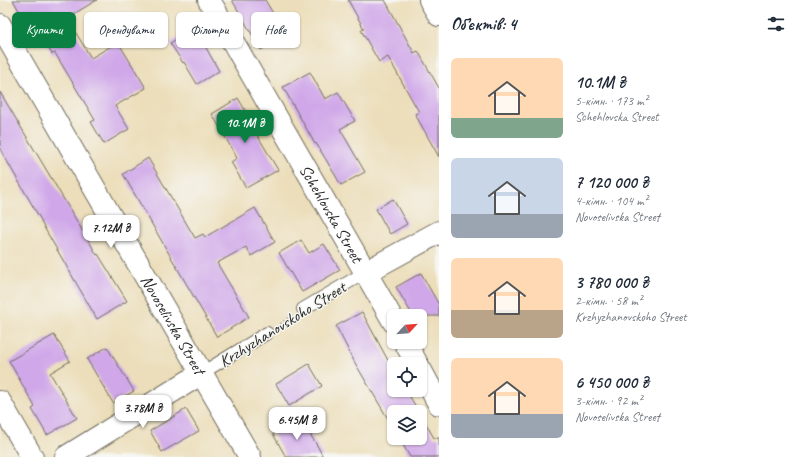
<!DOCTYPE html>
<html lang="uk">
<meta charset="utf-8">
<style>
:root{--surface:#fff;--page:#f2f2f3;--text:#1f2937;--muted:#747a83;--accent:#0b8043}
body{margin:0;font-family:Caveat,sans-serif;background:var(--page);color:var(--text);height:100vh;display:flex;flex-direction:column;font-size:15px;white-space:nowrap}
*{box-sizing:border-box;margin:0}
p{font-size:13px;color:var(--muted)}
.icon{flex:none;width:22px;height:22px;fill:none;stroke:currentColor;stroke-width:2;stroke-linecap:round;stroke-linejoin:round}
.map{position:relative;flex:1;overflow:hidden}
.sheet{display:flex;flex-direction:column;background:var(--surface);width:360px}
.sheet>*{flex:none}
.banner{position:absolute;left:12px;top:12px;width:367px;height:36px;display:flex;gap:8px}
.needle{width:26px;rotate:64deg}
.fabs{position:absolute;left:387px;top:309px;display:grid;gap:8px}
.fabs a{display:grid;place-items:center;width:40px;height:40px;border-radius:6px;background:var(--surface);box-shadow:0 1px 3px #0004;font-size:20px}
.price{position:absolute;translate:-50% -34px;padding:0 9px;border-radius:8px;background:#fff;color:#222;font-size:13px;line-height:26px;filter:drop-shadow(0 1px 2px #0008)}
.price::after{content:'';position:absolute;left:50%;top:24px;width:12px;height:9px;margin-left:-6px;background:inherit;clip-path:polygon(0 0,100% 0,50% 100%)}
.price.on{background:var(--accent);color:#fff}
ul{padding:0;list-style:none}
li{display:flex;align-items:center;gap:12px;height:100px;padding:0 12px}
li span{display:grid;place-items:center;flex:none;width:112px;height:80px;border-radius:6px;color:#555}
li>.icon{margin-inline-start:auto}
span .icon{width:48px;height:48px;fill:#fffc;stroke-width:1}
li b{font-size:17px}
h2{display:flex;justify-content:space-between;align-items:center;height:48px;padding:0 12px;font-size:17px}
.tag{padding:0 14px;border-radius:6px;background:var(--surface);box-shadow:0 1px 3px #0004;font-size:14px;line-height:36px}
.tag.on{background:var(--accent);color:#fff}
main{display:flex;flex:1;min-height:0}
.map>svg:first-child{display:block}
.building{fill:#d0a8e9}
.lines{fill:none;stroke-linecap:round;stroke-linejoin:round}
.service-casing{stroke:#6f6a5d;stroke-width:14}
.minor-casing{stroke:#6f6a5d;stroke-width:24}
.path{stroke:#6f6a5d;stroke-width:2.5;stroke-dasharray:1 3;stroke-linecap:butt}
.service{stroke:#fff;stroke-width:12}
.minor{stroke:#fff;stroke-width:22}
.labels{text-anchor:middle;stroke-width:3;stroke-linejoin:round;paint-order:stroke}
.street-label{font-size:17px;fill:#2b2b2b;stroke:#f6f6f2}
</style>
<main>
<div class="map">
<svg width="439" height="457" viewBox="0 0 439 457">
<rect width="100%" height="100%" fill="#f6f6f2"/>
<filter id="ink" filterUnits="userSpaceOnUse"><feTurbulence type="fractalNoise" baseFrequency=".025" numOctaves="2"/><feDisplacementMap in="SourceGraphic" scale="8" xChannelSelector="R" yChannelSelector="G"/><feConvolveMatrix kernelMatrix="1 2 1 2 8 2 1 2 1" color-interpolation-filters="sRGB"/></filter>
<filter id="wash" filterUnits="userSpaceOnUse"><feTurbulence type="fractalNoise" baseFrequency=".012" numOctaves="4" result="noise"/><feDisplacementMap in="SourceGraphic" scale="16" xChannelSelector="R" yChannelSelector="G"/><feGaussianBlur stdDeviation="0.9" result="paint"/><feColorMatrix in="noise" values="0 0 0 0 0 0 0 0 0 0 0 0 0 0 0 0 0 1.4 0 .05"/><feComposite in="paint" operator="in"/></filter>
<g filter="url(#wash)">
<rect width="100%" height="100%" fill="#ecdeba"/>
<g id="blocks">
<g class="building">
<path d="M13 0H97L67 18 91 58 118 42 146 88 115 106 129 129 104 144 91 122 95 120 55 53 52 54 40 34 34 37Z"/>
<path d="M232 0H265L286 35 261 50Z"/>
<path d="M348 0H385L414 53 418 51 439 88V157L415 114 419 112 388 57 379 62 361 30 364 29Z"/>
<path d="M195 28 219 71 197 84 184 62 183 63 170 43Z"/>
<path d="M310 72 325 99 338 92 355 121 340 129 365 172 341 185 316 143 315 144 283 87Z"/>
<path d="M0 92 97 255 98 254 127 301 97 319 41 222H42L0 149Z"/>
<path d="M238 98 258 132 256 133 278 170 246 188 231 162 237 158 212 114Z"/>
<path d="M148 158 195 238 203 234 205 237 255 208 275 242 251 256 246 247 217 263 249 317 217 337 123 174Z"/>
<path d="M393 199 407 224 390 234 376 209Z"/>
<path d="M301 240 309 253 324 244 340 270 302 292 279 253Z"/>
<path d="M421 273 439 305V316H413L396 287Z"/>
<path d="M362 312 391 366 392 365 394 369V390H406L419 412H394V429L355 363 336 326Z"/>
<path d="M54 335 70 361 50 373 77 418 47 435 32 409 35 407 9 361Z"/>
<path d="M107 347 134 391 113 403 87 359Z"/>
<path d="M309 364 322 386 289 406 276 384Z"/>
<path d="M186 409 199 431 162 452 150 431Z"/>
<path d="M420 413 434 438H439V457H410L399 438H420Z"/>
<path d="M300 418 318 447 323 457H286L273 434Z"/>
</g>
</g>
</g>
<g filter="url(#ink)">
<use href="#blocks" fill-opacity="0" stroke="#6f6a5d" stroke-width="1"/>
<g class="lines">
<g class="service-casing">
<g id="service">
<path d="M303 309 366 272"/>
<path d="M202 373 267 333"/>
</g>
</g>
<g class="minor-casing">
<g id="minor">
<path id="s1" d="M209 0 394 322"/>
<path d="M430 0 439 15"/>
<path id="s2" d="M0 25 250 457"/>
<path d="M366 272 439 232"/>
<path d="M405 342 417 364"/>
<path d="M420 369 439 404"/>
<path d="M0 402 32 457"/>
<path d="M66 457 202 373"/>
</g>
</g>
<path class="path" d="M281 324 290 317"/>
<use href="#service" class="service"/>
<use href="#minor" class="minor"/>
</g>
</g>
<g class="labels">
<g class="street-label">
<text dy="6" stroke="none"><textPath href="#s1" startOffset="246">Schehlovska Street</textPath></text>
<text dy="6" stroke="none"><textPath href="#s2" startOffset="346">Novoselivska Street</textPath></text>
<text transform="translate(282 324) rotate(-32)" y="6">Krzhyzhanovskoho Street</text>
</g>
</g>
</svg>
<div class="fabs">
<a><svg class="needle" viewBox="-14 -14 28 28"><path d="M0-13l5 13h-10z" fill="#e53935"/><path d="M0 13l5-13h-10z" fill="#747a83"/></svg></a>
<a><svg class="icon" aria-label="locate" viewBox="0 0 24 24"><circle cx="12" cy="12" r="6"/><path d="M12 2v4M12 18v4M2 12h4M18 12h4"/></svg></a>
<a><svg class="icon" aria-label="layers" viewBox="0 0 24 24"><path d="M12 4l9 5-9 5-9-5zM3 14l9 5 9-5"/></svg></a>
</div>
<b class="price on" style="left:245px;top:144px">10.1M ₴</b>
<b class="price" style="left:111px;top:249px">7.12M ₴</b>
<b class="price" style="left:143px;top:429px">3.78M ₴</b>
<b class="price" style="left:297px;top:441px">6.45M ₴</b>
<div class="banner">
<a class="tag on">Купити</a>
<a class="tag">Орендувати</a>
<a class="tag">Фільтри</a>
<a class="tag">Нове</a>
</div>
</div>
<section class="sheet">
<h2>Об’єктів: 4<svg class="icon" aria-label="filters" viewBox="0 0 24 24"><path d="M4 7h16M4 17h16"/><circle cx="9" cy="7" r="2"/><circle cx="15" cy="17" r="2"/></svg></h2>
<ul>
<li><span style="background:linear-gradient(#ffd9b3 75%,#7fa58c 0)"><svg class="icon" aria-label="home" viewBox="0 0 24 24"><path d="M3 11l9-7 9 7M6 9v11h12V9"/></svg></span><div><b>10.1M ₴</b><p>5-кімн. · 173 m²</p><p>Schehlovska Street</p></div></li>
<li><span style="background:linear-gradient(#c9d6e8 70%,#9aa5b1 0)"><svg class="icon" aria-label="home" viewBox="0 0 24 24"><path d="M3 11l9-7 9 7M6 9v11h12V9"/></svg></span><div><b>7 120 000 ₴</b><p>4-кімн. · 104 m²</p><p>Novoselivska Street</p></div></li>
<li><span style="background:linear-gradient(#ffd9b3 65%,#b9a48a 0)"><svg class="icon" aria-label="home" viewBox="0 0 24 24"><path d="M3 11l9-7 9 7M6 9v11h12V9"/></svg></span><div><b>3 780 000 ₴</b><p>2-кімн. · 58 m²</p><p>Krzhyzhanovskoho Street</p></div></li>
<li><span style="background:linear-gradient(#ffd9b3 70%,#9aa5b1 0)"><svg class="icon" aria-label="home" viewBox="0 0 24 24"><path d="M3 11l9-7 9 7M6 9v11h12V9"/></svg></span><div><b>6 450 000 ₴</b><p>3-кімн. · 92 m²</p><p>Novoselivska Street</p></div></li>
</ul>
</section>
</main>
